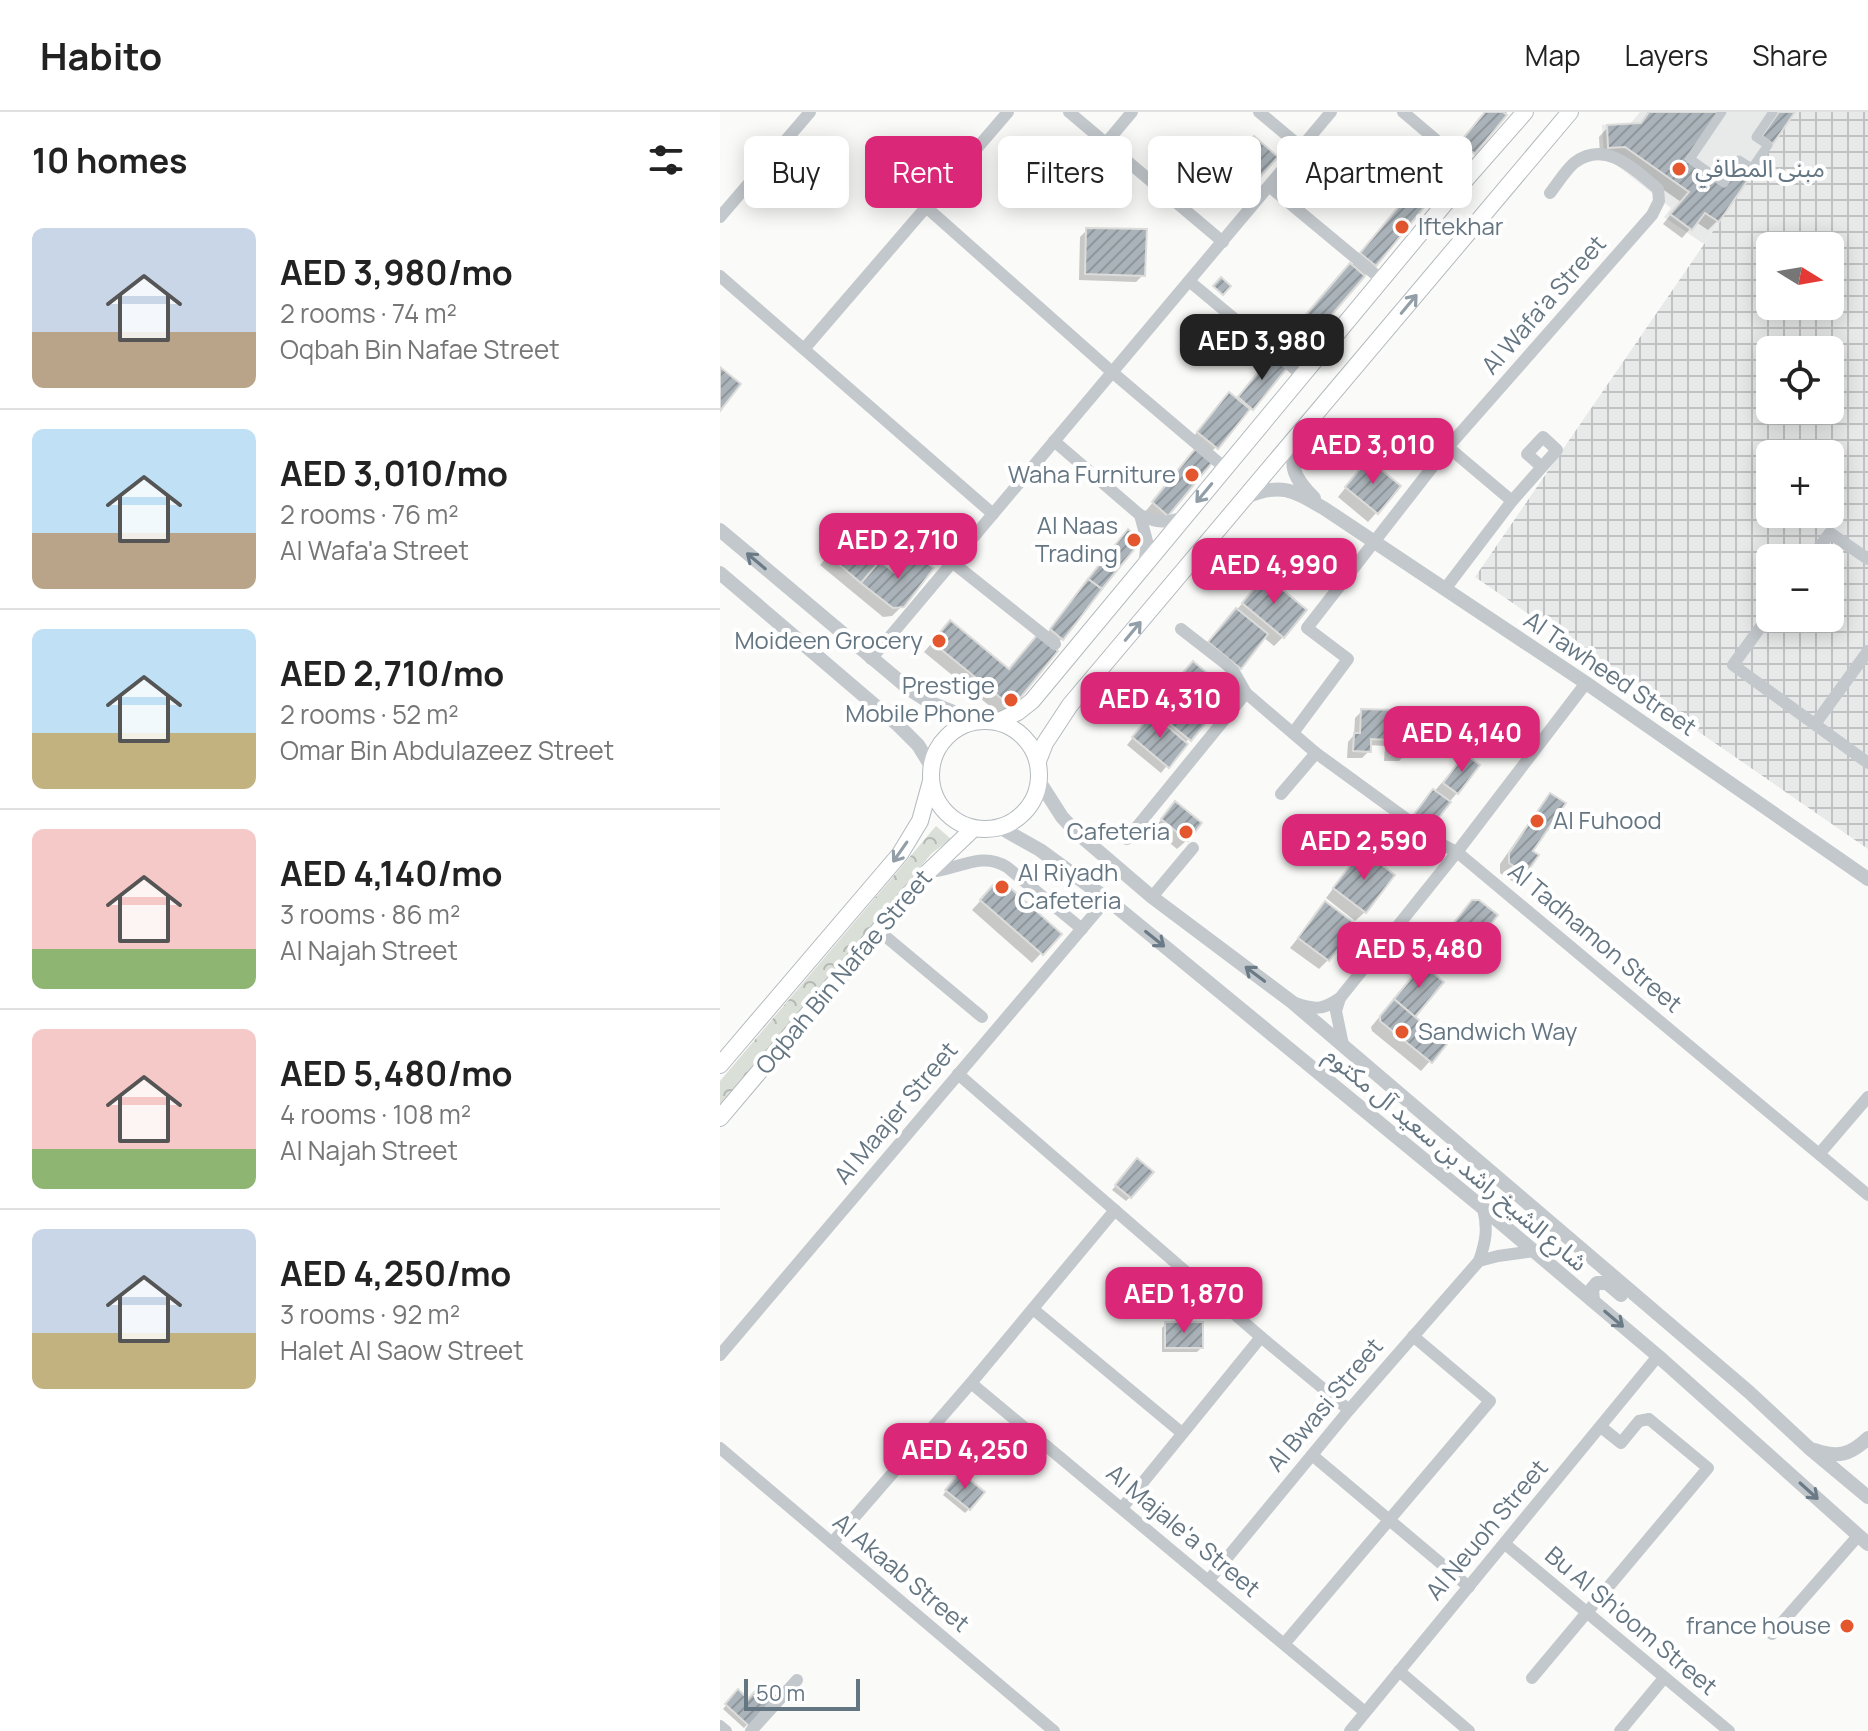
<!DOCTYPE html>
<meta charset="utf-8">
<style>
:root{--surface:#fff;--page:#f2f2f2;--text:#222;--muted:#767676;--line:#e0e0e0;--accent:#db2777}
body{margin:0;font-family:Manrope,"Noto Sans Arabic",sans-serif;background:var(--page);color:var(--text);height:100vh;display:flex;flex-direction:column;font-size:30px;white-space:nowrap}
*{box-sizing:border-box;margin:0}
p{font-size:26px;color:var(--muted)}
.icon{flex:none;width:44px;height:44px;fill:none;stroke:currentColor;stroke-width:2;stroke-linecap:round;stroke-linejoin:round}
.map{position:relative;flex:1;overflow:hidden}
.drawer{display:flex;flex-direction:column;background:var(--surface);width:720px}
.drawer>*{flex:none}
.hud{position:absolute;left:24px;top:24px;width:760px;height:72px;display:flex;gap:16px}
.needle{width:52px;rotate:101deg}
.tools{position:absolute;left:1036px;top:120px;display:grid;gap:16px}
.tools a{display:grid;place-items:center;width:88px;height:88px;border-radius:12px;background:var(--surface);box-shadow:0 4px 20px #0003;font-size:40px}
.scale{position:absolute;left:24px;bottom:20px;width:116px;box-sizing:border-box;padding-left:8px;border:4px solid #657683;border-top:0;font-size:22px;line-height:28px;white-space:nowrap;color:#657683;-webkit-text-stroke:6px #fff;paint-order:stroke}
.price{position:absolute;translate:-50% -68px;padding:0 18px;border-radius:16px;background:var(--accent);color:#fff;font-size:26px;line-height:52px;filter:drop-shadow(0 2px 4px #0008)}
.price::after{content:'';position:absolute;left:50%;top:48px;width:24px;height:18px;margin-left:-12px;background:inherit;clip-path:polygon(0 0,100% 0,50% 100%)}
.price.on{background:#222;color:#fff}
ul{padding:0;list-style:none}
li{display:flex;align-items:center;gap:24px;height:200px;padding:0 32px}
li+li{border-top:2px solid var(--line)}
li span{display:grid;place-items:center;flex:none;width:224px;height:160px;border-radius:12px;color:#555}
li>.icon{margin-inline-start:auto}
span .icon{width:96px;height:96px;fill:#fffc;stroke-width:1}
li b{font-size:34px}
h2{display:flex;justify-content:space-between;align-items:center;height:96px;padding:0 32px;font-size:34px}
.pill{padding:0 28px;border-radius:12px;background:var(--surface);box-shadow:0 4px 20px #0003;font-size:28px;line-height:72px}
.pill.on{background:var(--accent);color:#fff}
header{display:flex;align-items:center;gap:48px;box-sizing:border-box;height:112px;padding:0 40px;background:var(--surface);border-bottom:2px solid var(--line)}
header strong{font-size:38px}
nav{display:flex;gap:44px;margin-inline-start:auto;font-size:28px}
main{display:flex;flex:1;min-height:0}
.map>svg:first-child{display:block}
.built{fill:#e8e9e9}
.industrial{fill:url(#industrial-grid);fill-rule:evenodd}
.park{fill:url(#park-crowns)}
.shadow{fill:#0003}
.building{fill:url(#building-hatch);stroke:#dcdcda;stroke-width:2}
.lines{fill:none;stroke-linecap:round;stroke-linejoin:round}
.secondary-casing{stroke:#b3babf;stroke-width:18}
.pedestrian{stroke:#c3c8cc;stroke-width:9}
.minor{stroke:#c3c8cc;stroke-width:12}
.tertiary{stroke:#c3c8cc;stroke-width:14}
.secondary{stroke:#fff;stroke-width:16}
.oneway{stroke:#939fa8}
.oneway2{stroke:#6a7a87}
.poi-dot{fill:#e4572e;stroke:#fff;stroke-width:3}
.labels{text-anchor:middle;stroke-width:8;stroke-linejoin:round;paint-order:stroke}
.poi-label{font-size:24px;fill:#657683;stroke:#fff;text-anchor:end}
.street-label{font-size:24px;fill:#657683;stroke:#fff}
</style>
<header>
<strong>Habito</strong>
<nav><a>Map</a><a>Layers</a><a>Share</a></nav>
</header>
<main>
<section class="drawer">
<h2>10 homes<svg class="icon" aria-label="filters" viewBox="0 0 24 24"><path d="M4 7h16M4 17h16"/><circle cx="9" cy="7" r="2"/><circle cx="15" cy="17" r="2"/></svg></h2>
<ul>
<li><span style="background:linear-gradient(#c9d6e8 65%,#b9a48a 0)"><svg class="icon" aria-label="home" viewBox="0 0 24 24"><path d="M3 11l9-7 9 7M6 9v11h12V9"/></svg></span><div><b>AED 3,980/mo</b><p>2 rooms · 74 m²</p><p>Oqbah Bin Nafae Street</p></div></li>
<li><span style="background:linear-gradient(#bfe0f5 65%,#b9a48a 0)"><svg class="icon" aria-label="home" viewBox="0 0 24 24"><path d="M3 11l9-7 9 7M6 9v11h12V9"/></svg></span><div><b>AED 3,010/mo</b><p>2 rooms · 76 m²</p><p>Al Wafa'a Street</p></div></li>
<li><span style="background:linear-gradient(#bfe0f5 65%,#c2b280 0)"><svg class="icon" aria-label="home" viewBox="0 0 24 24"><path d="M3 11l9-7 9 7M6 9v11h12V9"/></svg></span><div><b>AED 2,710/mo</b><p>2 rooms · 52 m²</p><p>Omar Bin Abdulazeez Street</p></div></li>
<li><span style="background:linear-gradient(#f6c9c9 75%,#8fb573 0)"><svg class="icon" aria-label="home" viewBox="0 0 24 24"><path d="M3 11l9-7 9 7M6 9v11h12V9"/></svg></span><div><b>AED 4,140/mo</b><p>3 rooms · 86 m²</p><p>Al Najah Street</p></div></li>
<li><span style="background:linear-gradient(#f6c9c9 75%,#8fb573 0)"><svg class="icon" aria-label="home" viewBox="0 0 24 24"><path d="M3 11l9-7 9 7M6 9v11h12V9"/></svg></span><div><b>AED 5,480/mo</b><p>4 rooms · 108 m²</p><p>Al Najah Street</p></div></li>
<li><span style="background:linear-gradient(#c9d6e8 65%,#c2b280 0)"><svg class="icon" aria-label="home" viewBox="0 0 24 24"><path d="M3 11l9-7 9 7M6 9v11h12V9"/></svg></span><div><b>AED 4,250/mo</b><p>3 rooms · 92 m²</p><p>Halet Al Saow Street</p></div></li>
</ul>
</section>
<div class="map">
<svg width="1148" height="1619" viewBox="0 0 1148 1619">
<defs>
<pattern id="industrial-grid" width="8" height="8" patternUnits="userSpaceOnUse" patternTransform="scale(2)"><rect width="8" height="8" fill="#e8e9e9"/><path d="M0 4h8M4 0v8" fill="none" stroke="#c0c1c2"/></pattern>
<pattern id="park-crowns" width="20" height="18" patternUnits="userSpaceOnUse" patternTransform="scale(2)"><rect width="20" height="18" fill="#dadfd7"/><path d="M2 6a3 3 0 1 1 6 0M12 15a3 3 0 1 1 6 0" fill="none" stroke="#b4b9b4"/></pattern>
<pattern id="building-hatch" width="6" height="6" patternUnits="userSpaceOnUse" patternTransform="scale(2)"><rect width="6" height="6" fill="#aab3b9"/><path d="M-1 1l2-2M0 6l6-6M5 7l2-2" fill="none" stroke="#8e969c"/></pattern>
</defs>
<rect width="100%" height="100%" fill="#fafaf8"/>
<path class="built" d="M920 0H1074L984 132 944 105 951 96 884 43 882 13 910 12Z"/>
<path class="industrial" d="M1075 0H1148V737L755 465ZM1050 134H1110V194H1050ZM1050 238H1110V298H1050ZM1050 342H1110V402H1050ZM1050 446H1110V506H1050Z"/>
<path class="park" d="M216 714 231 727 212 741 0 994V969Z"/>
<g class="shadow">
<path d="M765 0H787L744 50 732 40Z"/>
<path d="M928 0H998L963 48 1003 76 998 108 988 118 976 110 962 126 943 112 961 90 895 44H880L879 25 888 15 919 13Z"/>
<path d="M534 27 555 45 527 76 506 58Z"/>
<path d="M703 56 721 72 654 153 563 255 531 296 485 347 447 402 438 412 424 401 478 337 469 330 500 292 516 288 633 152 692 79 686 74Z"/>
<path d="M367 118 423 163 416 170 359 168 360 125Z"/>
<path d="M639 359 657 400 648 410 618 385Z"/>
<path d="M399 429 342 526 284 600H277L204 540 230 510 288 558 322 528Z"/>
<path d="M118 432 174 462 192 442 182 494 172 504 163 505 100 453Z"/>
<path d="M536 475 563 525 554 534 543 525 513 562 483 538Z"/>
<path d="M466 559 506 580 441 661 407 633Z"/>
<path d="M642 599 686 642 679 649H664L665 634 649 633V639L642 646H627L628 630 634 623 635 606Z"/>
<path d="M736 654 737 681 699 726 684 715Z"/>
<path d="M831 683 811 739 816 743 795 771 780 761V752L821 693Z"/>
<path d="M455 692 467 728 457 737 433 717Z"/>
<path d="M633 750 645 800 635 809 606 786Z"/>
<path d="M264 785 339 822 312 851 252 798Z"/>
<path d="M605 792 608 848 599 857 570 836Z"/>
<path d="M745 797 755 831 748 837 727 821Z"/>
<path d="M694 864 692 905 725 932 701 959 652 919 651 915Z"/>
<path d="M413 1053 410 1085 406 1089 392 1078Z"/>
<path d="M431 1164 426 1186 422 1190 415 1184Z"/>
<path d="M446 1212 481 1236 477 1240H442V1216Z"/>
<path d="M236 1366 249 1397 245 1401 223 1383Z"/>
<path d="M18 1580 28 1589 49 1588 24 1616 3 1597Z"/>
</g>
<g class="building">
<path d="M765 0H783L787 3 755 42 740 30Z"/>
<path d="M929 0H1000L966 47 1004 74 1019 53 1032 62 999 110 985 101 972 118 950 102 969 80 905 35 888 36 887 13 921 11Z"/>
<path d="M1059 0H1075L1053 32 1042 24Z"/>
<path d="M534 24 558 45 532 74 508 53Z"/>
<path d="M702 54 724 71 656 154 640 141 700 69 694 64Z"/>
<path d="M366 116 427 117 425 164 365 162Z"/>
<path d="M630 151 645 164 574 247 559 234Z"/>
<path d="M501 165 511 174 503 183 493 174Z"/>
<path d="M552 243 567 256 533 298 518 285Z"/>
<path d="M0 255 21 272 0 299Z"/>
<path d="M509 280 530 297 498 337 477 320Z"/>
<path d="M475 337 492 351 448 404 432 390Z"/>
<path d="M648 347 681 374 658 402 625 375Z"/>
<path d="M408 417 421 429 382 477 368 467Z"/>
<path d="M127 420 160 449 141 471 108 443Z"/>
<path d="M192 439 214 456 184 495 173 496 141 471 160 449 175 461Z"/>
<path d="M545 463 587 498 564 526 522 491Z"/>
<path d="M368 467 382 477 343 528 330 517Z"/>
<path d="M516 496 548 522 521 557 488 530Z"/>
<path d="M230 508 289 557 318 522 338 539 296 591H287L212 530Z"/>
<path d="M473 549 509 580 491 602 454 571Z"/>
<path d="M454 575 491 605 471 629 434 599Z"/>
<path d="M641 597 683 598 682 620H689L688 643H670L671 628 651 627V640L633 639 634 621H640Z"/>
<path d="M432 601 468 632 449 656 412 625Z"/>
<path d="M745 642 760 653 738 682 723 671Z"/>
<path d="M713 677 731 690 709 718 692 705Z"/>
<path d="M830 681 846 691 813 739 819 743 806 762 789 751V741Z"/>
<path d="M455 689 482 711 468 729 441 707Z"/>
<path d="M642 738 675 763 646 801 613 776Z"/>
<path d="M273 773H287L342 822 323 843 260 788Z"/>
<path d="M752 788H759L778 803 756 832 732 813Z"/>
<path d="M605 789 637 813 609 849 578 826Z"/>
<path d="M703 852 724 870 695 905 674 887Z"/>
<path d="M674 887 727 932 712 951 660 909V904Z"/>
<path d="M417 1046 434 1060 411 1086 395 1073Z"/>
<path d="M434 1157 445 1166 428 1188 417 1179Z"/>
<rect x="445" y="1210" width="38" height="26"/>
<path d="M240 1360 265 1380 250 1398 225 1378Z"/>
<path d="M38 1576 52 1588 29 1614 5 1592 18 1577 28 1587Z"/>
</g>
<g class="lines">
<g class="secondary-casing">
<g id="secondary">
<circle cx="265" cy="663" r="54"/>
<path d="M277 610 298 600 312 589 732 83 805 0"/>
<path d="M318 649 325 631 350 593 850 0"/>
<path d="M0 953 180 742 200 709 211 669"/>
<path d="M0 1006 208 760 253 717"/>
</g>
</g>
<path class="pedestrian" d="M1002 0 970 47 1004 71 1019 48 1032 56 1048 33 1036 25 1053 0"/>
<g class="minor">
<path d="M349 0 503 130"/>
<path d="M539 0 581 35"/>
<path d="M683 0 735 44 737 63 733 80"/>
<path d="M386 31 412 0"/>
<path d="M549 74 662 168"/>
<path d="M206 95 392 260 505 356"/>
<path d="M0 105 90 0"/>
<path d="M0 164 273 402"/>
<path d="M469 169 582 263"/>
<path d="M84 237 288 0"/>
<path d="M334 329 420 403C437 411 447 412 465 404"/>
<path d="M728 335 792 389"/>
<path d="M420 403 427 429 424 454"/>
<path d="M1091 446 1110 421 1148 447"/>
<path d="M232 450 335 532"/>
<path d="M725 477 792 389 837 338 823 325 807 342 822 355"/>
<path d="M1050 502 1013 553 1148 651"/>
<path d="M1084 506 1086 515"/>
<path d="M461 517 506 552 514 560 526 581 596 641 721 732 737 740 1148 1083"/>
<path d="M151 547 611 0"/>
<path d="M1095 612 1148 539"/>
<path d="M573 621 628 547 587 516 728 335 932 103 939 89 938 77C914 57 885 27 854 51 845 59 837 72 830 81"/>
<path d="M561 682 596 641"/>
<path d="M407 727 526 581"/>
<path d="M208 760C236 759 261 738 287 755L362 817"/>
<path d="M432 785 473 736"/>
<path d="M159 819 262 905"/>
<path d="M620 886 616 899 623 933"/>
<path d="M575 891C595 898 603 898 620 886L737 740 866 571"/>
<path d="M238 962 541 1225 629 1298"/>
<path d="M1100 1041 1148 985"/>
<path d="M759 1149 778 1144 814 1139"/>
<path d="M313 1197 462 1321"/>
<path d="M0 1243 387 787"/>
<path d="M251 1271 645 1600"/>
<path d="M0 1336 334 1619"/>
<path d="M592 1343 749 1475"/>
<path d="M402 1396 541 1225"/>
<path d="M112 1431 251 1271 395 1098"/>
<path d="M785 1432 1009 1619"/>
<path d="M488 1469 629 1298 759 1149C766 1129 768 1117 763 1096"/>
<path d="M1052 1522 1138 1424"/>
<path d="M564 1532 770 1289 693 1224"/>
<path d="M679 1559 749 1619"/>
<path d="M812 1566 988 1356 929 1307 919 1309 901 1331 881 1315"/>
<path d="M0 1614 6 1619"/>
<path d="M31 1619 77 1568"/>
<path d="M630 1619 938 1244"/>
<path d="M900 1619 944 1566"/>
</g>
<g class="tertiary">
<path d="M579 323C569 352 571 364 594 386"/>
<path d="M526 385C562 370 574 379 605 397L866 571 1148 767"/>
<path d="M0 418 189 577 211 591 256 609"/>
<path d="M0 461 178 613 198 633 211 654"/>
<path d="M319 669 342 705 356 720 432 785 572 890 1029 1280 1088 1335 1148 1385"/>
<path d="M281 716 320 738 387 787 763 1096 938 1244 1148 1432"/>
<path d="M873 1189 872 1177 877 1171H887L901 1183"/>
<path d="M1095 1338C1118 1346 1130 1343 1148 1326"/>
</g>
<use href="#secondary" class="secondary"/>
</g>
<defs><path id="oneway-shaft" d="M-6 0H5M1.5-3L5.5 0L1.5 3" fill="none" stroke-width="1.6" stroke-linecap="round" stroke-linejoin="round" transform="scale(2)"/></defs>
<g class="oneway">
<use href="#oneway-shaft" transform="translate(689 192) rotate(-50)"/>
<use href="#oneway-shaft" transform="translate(484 381) rotate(130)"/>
<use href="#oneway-shaft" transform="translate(413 519) rotate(-50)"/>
<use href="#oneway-shaft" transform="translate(180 740) rotate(125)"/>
</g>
<g class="oneway2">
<use href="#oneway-shaft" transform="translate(36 449) rotate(-140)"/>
<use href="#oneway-shaft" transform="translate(435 827) rotate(39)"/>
<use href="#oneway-shaft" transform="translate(535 862) rotate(-143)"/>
<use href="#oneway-shaft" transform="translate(894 1207) rotate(40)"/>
<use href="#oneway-shaft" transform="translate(1089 1379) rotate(42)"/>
</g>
<g class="poi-dot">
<circle cx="959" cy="57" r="8"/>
<circle cx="682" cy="115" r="8"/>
<circle cx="472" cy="363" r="8"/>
<circle cx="414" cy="428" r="8"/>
<circle cx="219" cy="529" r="8"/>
<circle cx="291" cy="588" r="8"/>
<circle cx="817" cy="709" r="8"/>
<circle cx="466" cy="720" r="8"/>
<circle cx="282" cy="775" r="8"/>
<circle cx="682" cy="920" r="8"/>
<circle cx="1127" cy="1514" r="8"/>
</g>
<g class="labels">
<g class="poi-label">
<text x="975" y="65" text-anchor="start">مبنى المطافي</text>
<text x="698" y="123" text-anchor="start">Iftekhar</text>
<text x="456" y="371">Waha Furniture</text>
<text x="398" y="422">Al Naas<tspan x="398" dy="28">Trading</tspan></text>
<text x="203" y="537">Moideen Grocery</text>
<text x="275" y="582">Prestige<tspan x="275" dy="28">Mobile Phone</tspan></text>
<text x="833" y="717" text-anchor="start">Al Fuhood</text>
<text x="450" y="728">Cafeteria</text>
<text x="298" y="769" text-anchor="start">Al Riyadh<tspan x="298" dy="28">Cafeteria</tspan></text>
<text x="698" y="928" text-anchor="start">Sandwich Way</text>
<text x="1111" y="1522">france house</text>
</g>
<g class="street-label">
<text transform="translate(824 193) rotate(-49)" y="8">Al Wafa'a Street</text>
<text transform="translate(890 562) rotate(34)" y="8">Al Tawheed Street</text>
<text transform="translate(875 826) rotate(40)" y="8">Al Tadhamon Street</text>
<text transform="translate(124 860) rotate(-50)" y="8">Oqbah Bin Nafae Street</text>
<text transform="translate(176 1001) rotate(-50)" y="8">Al Maajer Street</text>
<text transform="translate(736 1047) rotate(40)" y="8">شارع الشيخ راشد بن سعيد آل مكتوم</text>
<text transform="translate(605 1293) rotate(-50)" y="8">Al Bwasi Street</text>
<text transform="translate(767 1418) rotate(-50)" y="8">Al Neuoh Street</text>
<text transform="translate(463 1419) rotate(40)" y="8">Al Majale'a Street</text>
<text transform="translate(181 1461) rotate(40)" y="8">Al Akaab Street</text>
<text transform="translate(911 1509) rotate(40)" y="8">Bu Al Sh'oom Street</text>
</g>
</g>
</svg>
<div class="tools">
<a><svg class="needle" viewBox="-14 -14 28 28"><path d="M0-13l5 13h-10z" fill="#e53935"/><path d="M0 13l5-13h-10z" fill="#767676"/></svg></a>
<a><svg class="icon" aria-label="locate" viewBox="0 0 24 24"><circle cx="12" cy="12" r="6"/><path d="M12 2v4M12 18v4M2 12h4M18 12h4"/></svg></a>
<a>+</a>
<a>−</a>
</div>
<div class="scale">50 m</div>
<b class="price on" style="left:542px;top:270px">AED 3,980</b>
<b class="price" style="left:653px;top:374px">AED 3,010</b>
<b class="price" style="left:178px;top:469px">AED 2,710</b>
<b class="price" style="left:554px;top:494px">AED 4,990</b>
<b class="price" style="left:440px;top:628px">AED 4,310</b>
<b class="price" style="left:742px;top:662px">AED 4,140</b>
<b class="price" style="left:644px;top:770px">AED 2,590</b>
<b class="price" style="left:699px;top:878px">AED 5,480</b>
<b class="price" style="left:464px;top:1223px">AED 1,870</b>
<b class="price" style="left:245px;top:1379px">AED 4,250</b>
<div class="hud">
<a class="pill">Buy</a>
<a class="pill on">Rent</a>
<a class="pill">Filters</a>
<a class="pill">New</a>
<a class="pill">Apartment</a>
</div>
</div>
</main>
